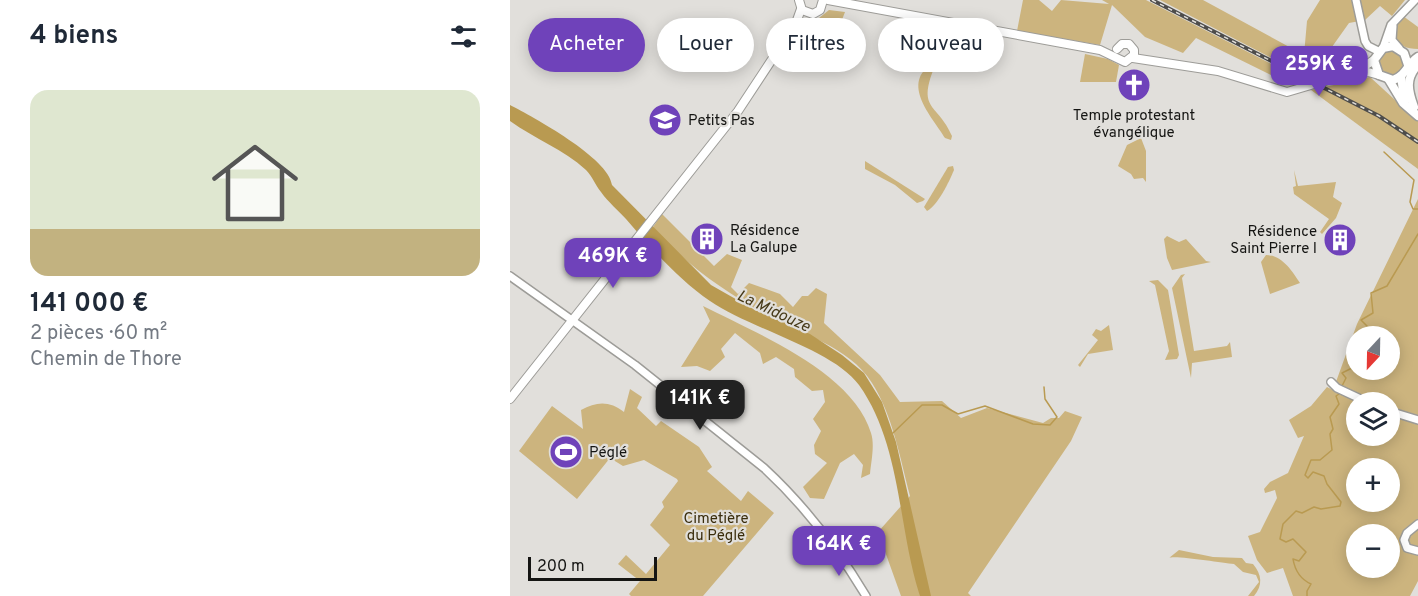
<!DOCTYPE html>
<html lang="fr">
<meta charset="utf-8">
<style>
:root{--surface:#fff;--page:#f2f2f3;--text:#1f2937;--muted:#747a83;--line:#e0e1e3;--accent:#6f42ba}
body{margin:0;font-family:Overpass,sans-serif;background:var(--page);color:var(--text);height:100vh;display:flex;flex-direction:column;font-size:22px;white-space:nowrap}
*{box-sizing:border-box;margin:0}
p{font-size:20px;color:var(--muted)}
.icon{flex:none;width:33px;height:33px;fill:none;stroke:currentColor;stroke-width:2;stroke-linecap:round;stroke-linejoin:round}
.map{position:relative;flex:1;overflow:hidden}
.drawer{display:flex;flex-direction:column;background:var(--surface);width:510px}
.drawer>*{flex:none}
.guide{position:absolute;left:18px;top:18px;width:570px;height:54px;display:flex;gap:12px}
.needle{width:39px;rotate:202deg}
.tools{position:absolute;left:836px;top:326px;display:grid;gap:12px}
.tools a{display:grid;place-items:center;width:54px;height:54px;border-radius:50%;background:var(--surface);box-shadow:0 3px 15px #0003;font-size:30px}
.scale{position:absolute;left:18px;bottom:15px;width:129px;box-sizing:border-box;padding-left:6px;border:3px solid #151513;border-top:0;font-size:16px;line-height:21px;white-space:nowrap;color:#151513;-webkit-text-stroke:4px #e1dfdb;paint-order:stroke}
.price{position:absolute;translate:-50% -51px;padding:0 14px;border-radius:12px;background:var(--accent);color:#fff;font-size:20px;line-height:39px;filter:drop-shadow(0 2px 3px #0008)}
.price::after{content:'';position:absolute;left:50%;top:36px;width:18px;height:14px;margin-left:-9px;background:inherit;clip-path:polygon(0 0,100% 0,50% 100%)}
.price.selected{background:#222;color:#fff}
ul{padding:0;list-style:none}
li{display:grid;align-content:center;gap:12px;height:318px;padding:0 30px}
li+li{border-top:2px solid var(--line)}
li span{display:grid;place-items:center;height:186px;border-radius:18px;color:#555}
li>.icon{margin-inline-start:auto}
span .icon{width:108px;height:108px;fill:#fffc;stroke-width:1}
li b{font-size:26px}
h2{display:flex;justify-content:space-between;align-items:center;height:72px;padding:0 30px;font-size:26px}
.chip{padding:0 21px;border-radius:27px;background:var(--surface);box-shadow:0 3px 15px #0003;font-size:21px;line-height:54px}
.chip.selected{background:var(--accent);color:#fff}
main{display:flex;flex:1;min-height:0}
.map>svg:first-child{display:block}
.green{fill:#ccb47e;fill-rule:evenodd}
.water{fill:#b99a51}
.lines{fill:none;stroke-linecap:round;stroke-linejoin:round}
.stream{stroke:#b99a51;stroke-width:1.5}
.tertiary-casing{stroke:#9d9c98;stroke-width:10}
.secondary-casing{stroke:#9d9c98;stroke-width:10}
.primary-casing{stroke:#9d9c98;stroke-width:11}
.tertiary{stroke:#fff;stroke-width:7}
.secondary{stroke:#fff;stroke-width:8}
.primary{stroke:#fff;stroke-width:8}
.rail-casing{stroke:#4e4d4b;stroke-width:4}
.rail{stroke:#e1dfdb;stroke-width:1.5;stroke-dasharray:4.5;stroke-linecap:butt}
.labels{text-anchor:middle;stroke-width:4.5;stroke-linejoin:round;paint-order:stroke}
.poi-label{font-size:15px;fill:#151513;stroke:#e1dfdb;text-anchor:start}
.park-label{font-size:15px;fill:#3a2d0c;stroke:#e1dfdb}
.water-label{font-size:16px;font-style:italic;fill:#473a19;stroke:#e1dfdb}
</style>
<main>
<section class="drawer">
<h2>4 biens<svg class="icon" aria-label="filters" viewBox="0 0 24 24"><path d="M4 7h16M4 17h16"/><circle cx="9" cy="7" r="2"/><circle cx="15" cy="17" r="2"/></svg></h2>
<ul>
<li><span style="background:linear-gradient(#dfe7d0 75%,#c2b280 0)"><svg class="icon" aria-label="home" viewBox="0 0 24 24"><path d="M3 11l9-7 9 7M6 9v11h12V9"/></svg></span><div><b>141 000 €</b><p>2 pièces · 60 m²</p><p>Chemin de Thore</p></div></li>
</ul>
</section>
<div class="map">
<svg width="908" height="596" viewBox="0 0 908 596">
<rect width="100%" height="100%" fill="#e1dfdb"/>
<g class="green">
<path d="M513 0H529L542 11 551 0 599 4 592 0H636L797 82 779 84 686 38 673 53 635 37 602 5 590 45 507 31Z"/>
<path d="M650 0H693L794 55 797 21 810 0H895L882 16 870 6 855 20 839 23 812 61 814 76 802 79Z"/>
<path d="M319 10 335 12 328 30 311 20 302 32 292 22 309 18Z"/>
<path d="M893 16 908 27V49C884 49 880 33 893 16Z"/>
<path d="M455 32 464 35 467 41 451 49 448 62 438 60 437 53 445 41Z"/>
<circle cx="881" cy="63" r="12"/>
<path d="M575 54 598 59 609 65 606 82H570Z"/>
<path d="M420 65 424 68C407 111 428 103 442 136L441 140 435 138C424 119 391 86 420 65Z"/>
<path d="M860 77 908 121V169L801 90Z"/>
<path d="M631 138 636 151V182L633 178 624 179 621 174 608 166 617 145Z"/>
<path d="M355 161 415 199 413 201 407 203 385 185 355 169Z"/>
<path d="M443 166 444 170C439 182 428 205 417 211L414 207 438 167Z"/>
<path d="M784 170 788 186 826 182 823 197 832 203 826 218 812 234 810 232 819 219 784 194 783 187 786 186Z"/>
<path d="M908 199V581L900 596H783L773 568 757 573 747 560 738 536 750 532 767 498 765 490 755 493 754 489 760 482 778 473 794 436 788 438 779 420 801 406 817 387 823 390 847 324ZM846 336H879V369H846ZM846 402H879V435H846ZM846 468H879V501H846ZM846 534H879V567H846Z"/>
<path d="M152 214 204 266 217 254 232 260 221 287 228 294 239 283 270 294 283 307 292 296H298L306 288 317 294 314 323 370 375 390 402 432 401 451 418 477 408 533 423 541 418H549L555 411 572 417 561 441 458 593 461 596H391L368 532 400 496C390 458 383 416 362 383 339 346 290 334 255 314 212 290 175 264 143 227Z"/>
<path d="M657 236 669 242 676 239 696 261 701 262 662 270 657 258 654 239Z"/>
<path d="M756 255C772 255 782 271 790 283L760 294 751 262Z"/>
<path d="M675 274 672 278 684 351 717 346 720 342 722 357 682 363 681 378 662 288 671 275Z"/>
<path d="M648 280 658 290 669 355 667 359 655 360 659 351 645 285 639 281Z"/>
<path d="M193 306C246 333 343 372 361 433 365 445 361 462 360 474L351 478 353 465 344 454 330 463 314 499 300 498 293 487 317 463 305 454 304 445 311 431 303 419 315 402 313 390 302 391 285 377 284 369 266 357 253 364 250 353 225 333 211 349 215 357 200 371 187 366 171 367 200 321Z"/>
<path d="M599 325 603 350 578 354 570 367 568 365 588 340 582 335 586 329 591 331Z"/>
<path d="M120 389 132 397 127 408 146 426 151 421 189 447 202 467 197 471 231 501 238 491 264 513 193 596H121L119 594 130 581 108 564 116 555 136 574 160 545 140 525 154 507 152 502 168 481 167 479 134 460 113 466 100 458 67 499 9 451 42 406 73 429 71 410C87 401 100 401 114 412Z"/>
<path d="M669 550 703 557 732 558 736 563 743 564C752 575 753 585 744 596H738L749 582 746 575 733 572 724 564C711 563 665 555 659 558Z"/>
</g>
<path class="water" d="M0 105C23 117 99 158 102 185L201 285 245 310 300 334 332 355 354 373 372 402 386 442 421 596H410L409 593C388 526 391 444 349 385 323 349 238 328 200 301 168 279 141 248 116 219 108 210 98 202 91 192 85 185 83 177 76 170 53 149 25 139 0 121Z"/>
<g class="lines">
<g class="stream">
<path d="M874 152 904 180 900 202 903 209H908"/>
<path d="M855 336 858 327 851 320 863 313 861 293 877 286 908 234"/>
<path d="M846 350 843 355 846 360"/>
<path d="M831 388 836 378 832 373 846 366"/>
<path d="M383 433 412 405H432L448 414 475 406 523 424 540 425 547 417 535 399 534 387"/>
<path d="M797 596V591L801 584C790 579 785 571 783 559L789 561 796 552 783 539 776 542 770 539 773 524 786 511 792 513 804 507 811 509 830 506 831 502 817 484 814 476 803 472 798 478 795 475 801 460H810L822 450 820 434 823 429 820 417 829 404 826 396 829 394"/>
</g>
<g class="tertiary-casing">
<g id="tertiary">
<path d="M846 0 855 41 858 46 868 51"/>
<path d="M883 26 882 40 889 48"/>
<path d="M873 48 881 25 905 0"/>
<path d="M0 276 125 365 254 468C293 504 329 551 356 596"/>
<path d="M821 382 827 388 857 402"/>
<path d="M879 411 908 420"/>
<path d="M908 524 897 533 894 540 897 548 908 551"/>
</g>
</g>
<g class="secondary-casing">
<g id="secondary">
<path d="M289 0 292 10 303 14 310 10 313 0"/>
<path d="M318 0 590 50 615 62 624 55V50L619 44H612L607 49"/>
<path d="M623 58 708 71 777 92 845 72 864 60"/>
<path d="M846 74 858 72 869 75"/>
<path d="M0 399 228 111 286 23 291 9"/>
</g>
</g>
<g class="primary-casing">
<g id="primary">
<path d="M898 65 894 53 883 46 873 48 864 60 869 75 883 80C896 76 897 64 908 57"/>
<path d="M891 76 893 91 897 99"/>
<path d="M879 80 893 103 908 116"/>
<path d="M904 107C898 91 895 78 908 65"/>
</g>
</g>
<use href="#tertiary" class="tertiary"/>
<use href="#secondary" class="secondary"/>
<use href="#primary" class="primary"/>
<g class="rail-casing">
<path id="rail" d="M642 0 869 116 908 142"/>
</g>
<use href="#rail" class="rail"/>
</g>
<defs>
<g id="church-disc" transform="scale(1.725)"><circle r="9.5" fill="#6f42ba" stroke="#e1dfdb"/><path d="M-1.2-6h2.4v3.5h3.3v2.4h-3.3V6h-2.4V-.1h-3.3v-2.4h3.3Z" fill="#fff"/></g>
<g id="school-disc" transform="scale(1.725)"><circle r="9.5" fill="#6f42ba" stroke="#e1dfdb"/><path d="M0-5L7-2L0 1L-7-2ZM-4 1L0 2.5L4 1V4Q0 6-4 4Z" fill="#fff"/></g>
<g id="building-disc" transform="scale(1.725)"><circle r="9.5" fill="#6f42ba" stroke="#e1dfdb"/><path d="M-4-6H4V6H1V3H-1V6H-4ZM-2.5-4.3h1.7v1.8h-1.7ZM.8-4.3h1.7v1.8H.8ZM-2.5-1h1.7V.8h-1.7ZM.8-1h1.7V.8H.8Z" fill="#fff"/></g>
<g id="stadium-disc" transform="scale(1.725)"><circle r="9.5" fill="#6f42ba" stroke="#e1dfdb"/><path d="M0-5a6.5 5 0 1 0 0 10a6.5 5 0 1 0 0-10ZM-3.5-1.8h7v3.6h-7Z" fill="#fff"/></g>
</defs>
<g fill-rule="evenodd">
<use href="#church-disc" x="624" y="85"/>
<use href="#school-disc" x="155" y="120"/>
<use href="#building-disc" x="197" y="239"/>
<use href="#building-disc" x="830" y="240"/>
<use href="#stadium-disc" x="56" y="452"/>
</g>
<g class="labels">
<g class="poi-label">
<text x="624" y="120" text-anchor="middle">Temple protestant<tspan x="624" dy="17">évangélique</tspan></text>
<text x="178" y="125">Petits Pas</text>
<text x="220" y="235">Résidence<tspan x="220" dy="17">La Galupe</tspan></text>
<text x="807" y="236" text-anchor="end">Résidence<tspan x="807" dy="17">Saint Pierre I</tspan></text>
<text x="79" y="457">Péglé</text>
</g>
<g class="park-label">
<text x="206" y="523">Cimetière<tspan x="206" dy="17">du Péglé</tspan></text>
</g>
<g class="water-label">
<text transform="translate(264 310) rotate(25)" y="6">La Midouze</text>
</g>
</g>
</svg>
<div class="tools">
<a><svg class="needle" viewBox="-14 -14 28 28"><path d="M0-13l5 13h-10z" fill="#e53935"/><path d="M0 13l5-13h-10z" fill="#747a83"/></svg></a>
<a><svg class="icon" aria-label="layers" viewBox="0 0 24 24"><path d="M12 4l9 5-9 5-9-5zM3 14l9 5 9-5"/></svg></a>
<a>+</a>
<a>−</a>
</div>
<div class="scale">200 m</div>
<b class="price" style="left:809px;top:97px">259K €</b>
<b class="price" style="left:103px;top:289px">469K €</b>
<b class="price selected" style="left:190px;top:431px">141K €</b>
<b class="price" style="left:329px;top:577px">164K €</b>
<div class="guide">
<a class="chip selected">Acheter</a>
<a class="chip">Louer</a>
<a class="chip">Filtres</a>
<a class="chip">Nouveau</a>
</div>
</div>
</main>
